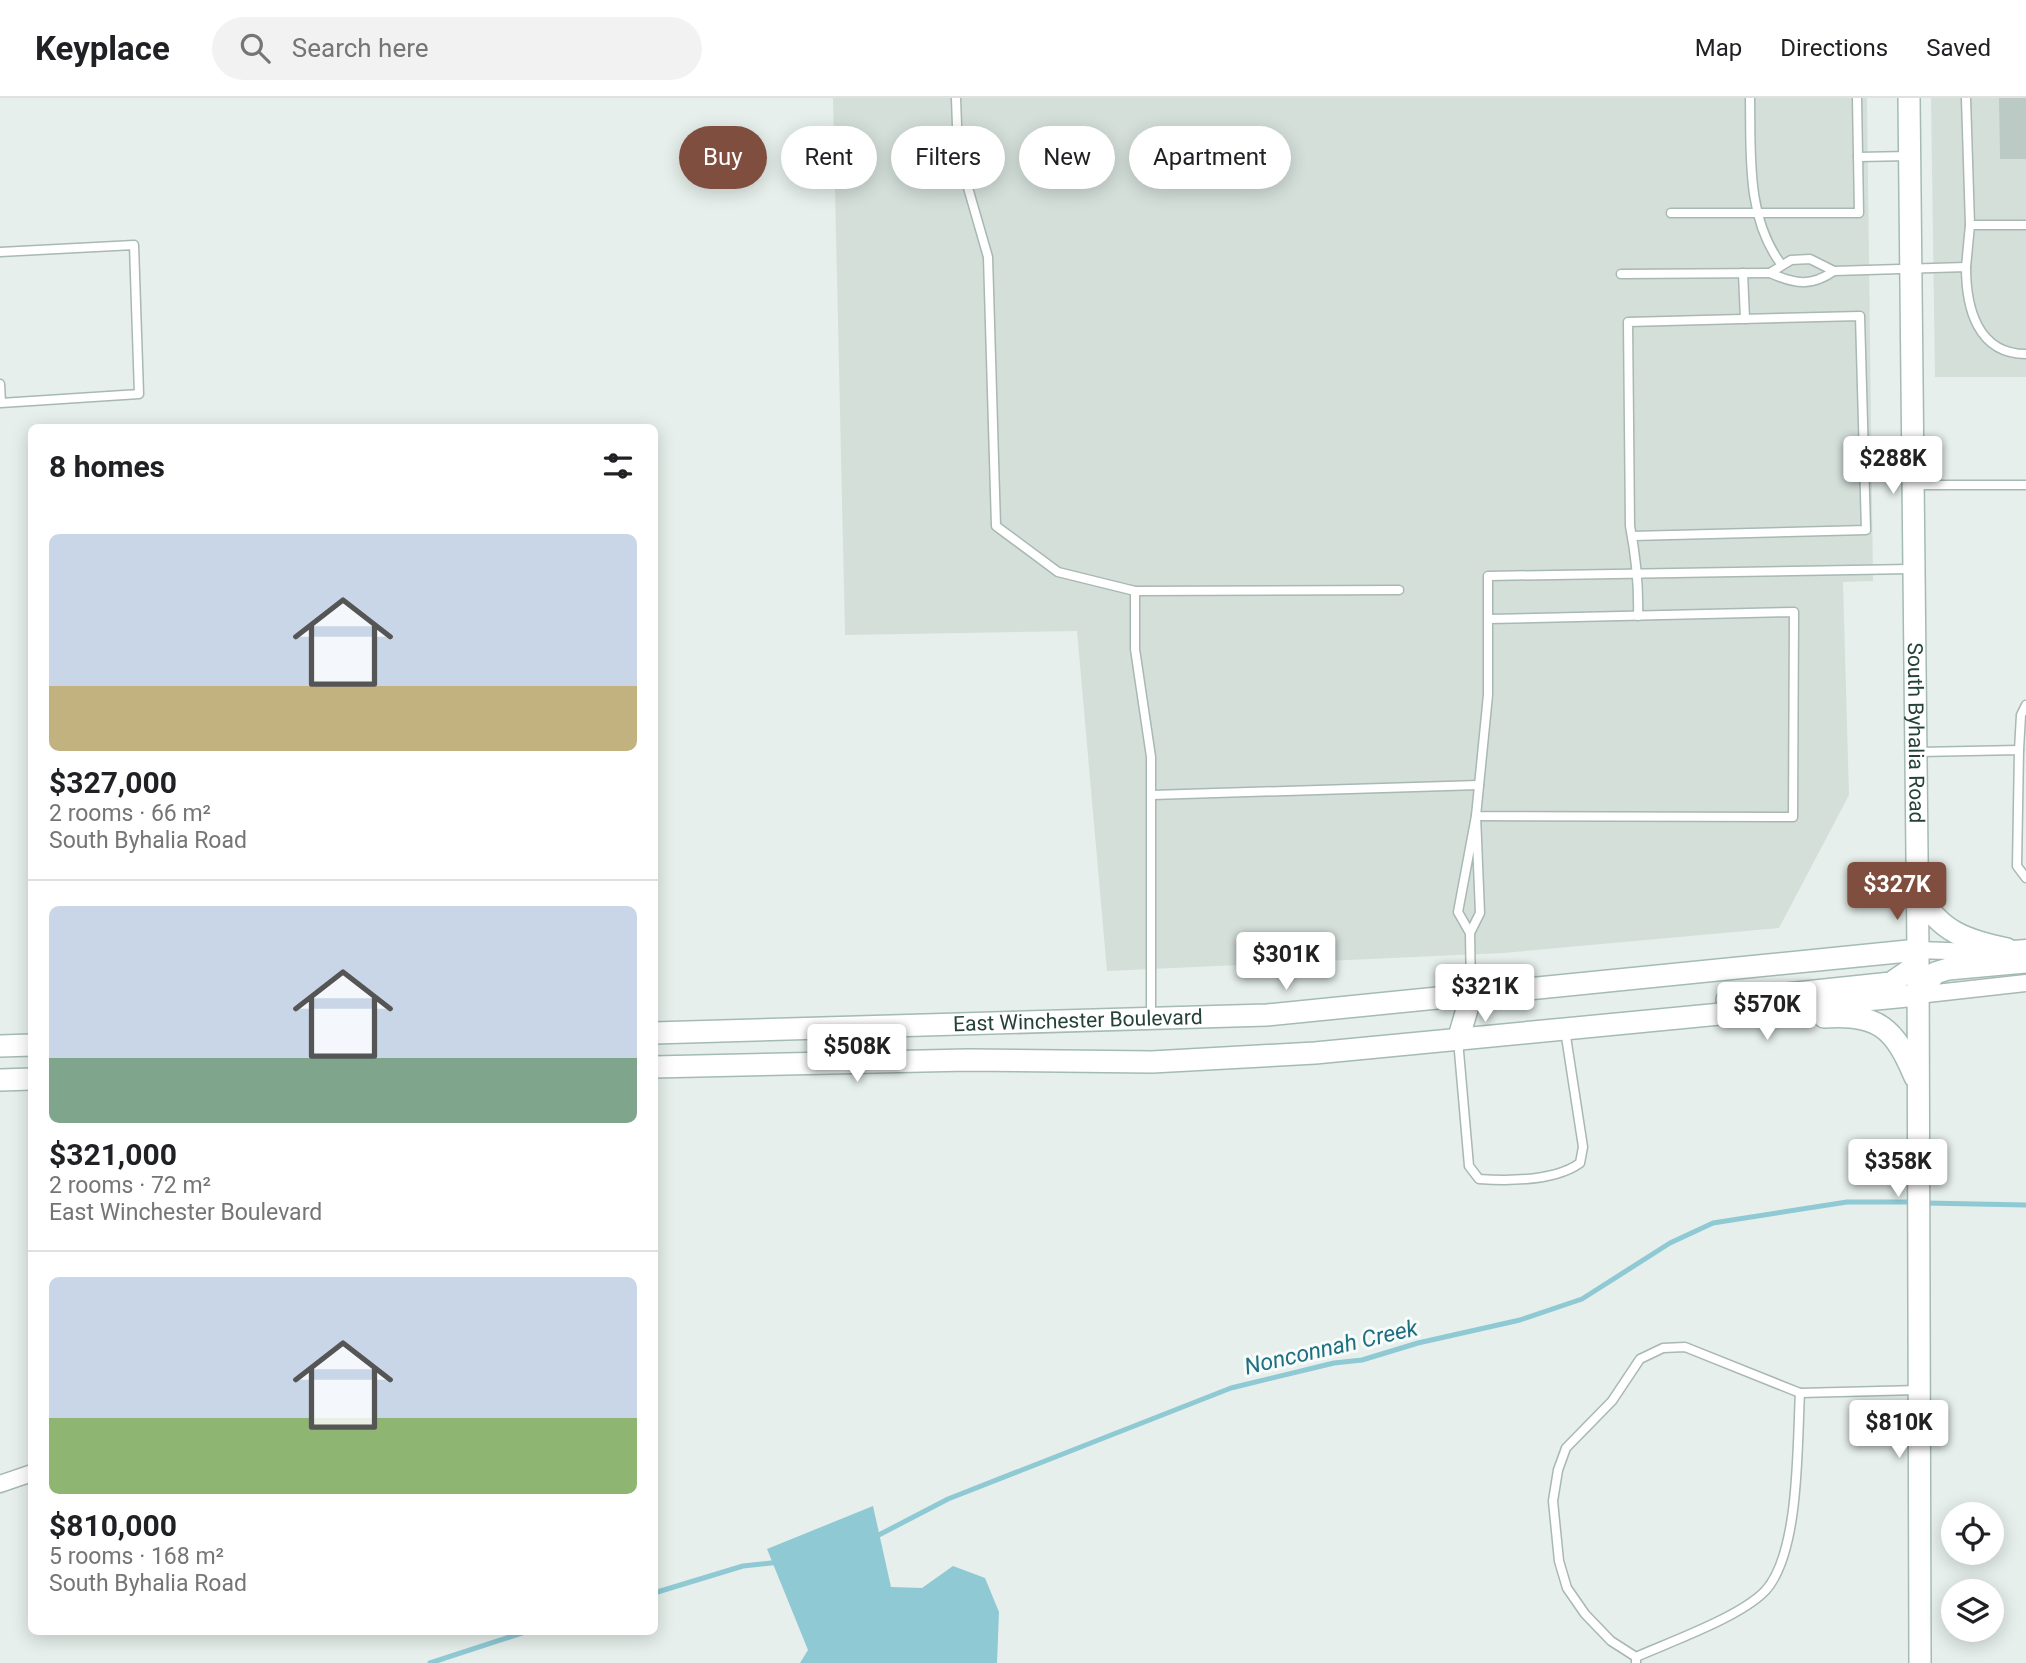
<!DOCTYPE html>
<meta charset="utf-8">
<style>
:root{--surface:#fff;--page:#f2f2f2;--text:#202124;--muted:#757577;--line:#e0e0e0;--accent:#7f4e3f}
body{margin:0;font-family:Roboto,sans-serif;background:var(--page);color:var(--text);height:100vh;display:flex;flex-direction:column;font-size:26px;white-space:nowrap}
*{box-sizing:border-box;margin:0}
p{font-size:23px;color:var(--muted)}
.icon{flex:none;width:38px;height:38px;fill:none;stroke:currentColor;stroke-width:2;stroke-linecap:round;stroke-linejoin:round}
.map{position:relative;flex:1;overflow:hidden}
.details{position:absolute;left:28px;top:326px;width:630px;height:1211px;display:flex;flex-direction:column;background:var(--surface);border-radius:10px;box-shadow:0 4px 18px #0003}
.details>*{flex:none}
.guide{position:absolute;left:679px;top:28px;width:665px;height:63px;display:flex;gap:14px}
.buttons{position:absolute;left:1941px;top:1404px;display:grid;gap:14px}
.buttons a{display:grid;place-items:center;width:63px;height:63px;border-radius:50%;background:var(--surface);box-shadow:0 4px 18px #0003;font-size:35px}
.price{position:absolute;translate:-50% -60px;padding:0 16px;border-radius:7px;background:#fff;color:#222;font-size:23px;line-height:46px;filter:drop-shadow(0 2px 4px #0008)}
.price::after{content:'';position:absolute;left:50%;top:42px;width:21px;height:16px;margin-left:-10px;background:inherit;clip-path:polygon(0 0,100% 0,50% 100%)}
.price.on{background:var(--accent);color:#fff}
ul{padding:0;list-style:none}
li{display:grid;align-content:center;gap:14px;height:371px;padding:0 21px}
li+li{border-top:2px solid var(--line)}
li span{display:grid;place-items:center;height:217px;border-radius:10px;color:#555}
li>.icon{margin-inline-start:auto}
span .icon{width:126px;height:126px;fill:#fffc;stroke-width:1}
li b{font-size:30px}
h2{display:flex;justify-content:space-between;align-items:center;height:84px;padding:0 21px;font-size:30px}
.tag{padding:0 24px;border-radius:32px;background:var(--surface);box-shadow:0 4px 18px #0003;font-size:24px;line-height:63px}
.tag.on{background:var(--accent);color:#fff}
header{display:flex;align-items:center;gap:42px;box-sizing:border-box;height:98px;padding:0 35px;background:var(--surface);border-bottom:2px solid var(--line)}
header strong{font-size:33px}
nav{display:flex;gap:38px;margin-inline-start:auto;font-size:24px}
.search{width:490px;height:63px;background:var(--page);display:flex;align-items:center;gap:18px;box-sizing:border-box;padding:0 24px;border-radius:38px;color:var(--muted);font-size:26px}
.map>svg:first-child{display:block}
.built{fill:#d4dfda}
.water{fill:#8ec9d4}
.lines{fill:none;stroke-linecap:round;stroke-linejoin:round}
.stream{stroke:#8ec9d4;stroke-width:5}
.building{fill:#bbcac4}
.lane-casing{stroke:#a8b8b2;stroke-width:11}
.street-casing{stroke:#a8b8b2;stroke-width:19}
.secondary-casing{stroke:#a4bbb3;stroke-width:24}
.lane{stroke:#fff;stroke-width:8}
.street{stroke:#fff;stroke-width:16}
.secondary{stroke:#fff;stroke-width:21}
.labels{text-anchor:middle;stroke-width:6;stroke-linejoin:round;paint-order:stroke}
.street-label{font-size:21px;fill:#24423a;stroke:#f7fbf9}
.water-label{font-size:23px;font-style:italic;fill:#1c6f80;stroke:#f7fbf9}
</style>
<header>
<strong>Keyplace</strong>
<div class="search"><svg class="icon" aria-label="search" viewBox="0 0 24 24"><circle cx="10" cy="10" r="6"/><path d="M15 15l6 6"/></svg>Search here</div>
<nav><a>Map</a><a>Directions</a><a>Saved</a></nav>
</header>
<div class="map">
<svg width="2026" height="1565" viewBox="0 0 2026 1565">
<rect width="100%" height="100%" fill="#e6efeb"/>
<g class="built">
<path d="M833 0H1867L1873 483 1843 484 1849 697 1779 830 1503 855 1107 873 1077 533 845 537Z"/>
<path d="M1931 0H2026V279H1935Z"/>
</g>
<path class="water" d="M873 1408 891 1489 922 1490 953 1468 985 1480 999 1514 997 1565H800L808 1552 767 1451Z"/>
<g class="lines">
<g class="stream">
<path d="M1925 1105 2026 1107"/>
<path d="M873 1440 948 1401 1231 1290 1334 1265 1362 1262 1418 1245 1520 1222 1582 1201 1670 1145 1713 1125 1847 1104H1915"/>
<path d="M654 1495 743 1468 780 1464"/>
<path d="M430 1565 528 1533"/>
</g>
</g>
<path class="building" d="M1999 0H2026V61H2000Z"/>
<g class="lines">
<g class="lane-casing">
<g id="lane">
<path d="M956 0 958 55 988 159 996 428 1058 474 1135 493"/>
<path d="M1750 0C1751 56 1746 119 1781 166"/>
<path d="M1858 59 1909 58"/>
<path d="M1671 115H1859L1857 0"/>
<path d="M1970 127H2026"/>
<path d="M0 154 134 147 139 296 1 305 0 286"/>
<path d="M1966 169 1970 127 1966 0"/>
<path d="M1834 173C1811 189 1795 186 1770 175L1791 162 1810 161 1834 173 1966 169C1966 209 1977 256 2026 256"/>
<path d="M1743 175 1745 221"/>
<path d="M1621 176 1770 175"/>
<path d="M1914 387H2026"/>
<path d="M1632 438 1866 432 1860 218 1628 224 1630 428C1636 459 1639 486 1638 518"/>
<path d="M1488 521 1794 514 1793 719 1476 718 1488 597V478L1911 471"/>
<path d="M2019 652 2021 617 2026 607"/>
<path d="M1919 654 2019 652 2017 768 2026 780"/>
<path d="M1152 697 1479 687"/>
<path d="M1470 835 1480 815 1476 718 1458 814 1470 835 1471 895"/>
<path d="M1151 918V659L1135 551V493L1399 492"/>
<path d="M1458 942 1469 1068 1479 1081C1509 1083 1555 1083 1580 1065L1583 1049 1565 932"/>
<path d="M1636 1559C1670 1544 1740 1519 1765 1493 1800 1455 1797 1347 1800 1295"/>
<path d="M1636 1565V1559L1611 1543 1585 1516 1567 1490 1559 1463 1553 1403 1558 1372 1566 1350 1612 1303 1640 1261 1663 1250 1685 1249 1800 1295 1919 1292"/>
</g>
</g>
<g class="street-casing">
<g id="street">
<path d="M1918 852 1976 854 2026 850"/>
<path d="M1918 897 2026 885"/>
<path d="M0 1386 32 1375"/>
</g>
</g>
<g class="secondary-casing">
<g id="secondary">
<path id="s1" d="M1909 0 1918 852 1920 1565"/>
<path d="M1918 796C1942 835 1964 841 2007 851"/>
<path d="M1918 897 1935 875 1948 871 2026 864"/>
<path d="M1727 902 1891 885 1910 872 1917 857"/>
<path d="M1824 919C1879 915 1895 931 1915 979"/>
<path id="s2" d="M654 935 1267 917 1918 852"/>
<path d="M1458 942 1471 898"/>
<path d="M0 948 32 947"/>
<path d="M654 969 968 962 1152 964 1315 955 1918 897"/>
<path d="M0 982 32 981"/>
</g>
</g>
<use href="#lane" class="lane"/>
<use href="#street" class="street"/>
<use href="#secondary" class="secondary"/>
</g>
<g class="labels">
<g class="street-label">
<text dy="7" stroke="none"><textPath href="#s1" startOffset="635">South Byhalia Road</textPath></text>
<text dy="7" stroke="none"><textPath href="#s2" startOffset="424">East Winchester Boulevard</textPath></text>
</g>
<g class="water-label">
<text transform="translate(1331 1249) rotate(-13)" y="8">Nonconnah Creek</text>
</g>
</g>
</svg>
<div class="buttons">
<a><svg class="icon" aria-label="locate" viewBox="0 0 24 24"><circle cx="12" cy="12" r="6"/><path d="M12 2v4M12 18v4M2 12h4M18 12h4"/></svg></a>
<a><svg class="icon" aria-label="layers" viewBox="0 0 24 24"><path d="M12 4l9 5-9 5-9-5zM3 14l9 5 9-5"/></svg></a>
</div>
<b class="price" style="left:1893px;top:398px">$288K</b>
<b class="price on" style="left:1897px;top:824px">$327K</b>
<b class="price" style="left:1286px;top:894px">$301K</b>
<b class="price" style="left:1485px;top:926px">$321K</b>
<b class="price" style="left:1767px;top:944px">$570K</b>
<b class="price" style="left:857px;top:986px">$508K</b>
<b class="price" style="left:1898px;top:1101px">$358K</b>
<b class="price" style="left:1899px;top:1362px">$810K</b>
<div class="guide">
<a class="tag on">Buy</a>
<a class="tag">Rent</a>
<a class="tag">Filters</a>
<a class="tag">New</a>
<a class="tag">Apartment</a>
</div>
<section class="details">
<h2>8 homes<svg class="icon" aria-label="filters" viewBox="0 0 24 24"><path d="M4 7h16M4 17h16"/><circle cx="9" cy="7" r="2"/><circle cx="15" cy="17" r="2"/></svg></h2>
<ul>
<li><span style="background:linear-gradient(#c9d6e8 70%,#c2b280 0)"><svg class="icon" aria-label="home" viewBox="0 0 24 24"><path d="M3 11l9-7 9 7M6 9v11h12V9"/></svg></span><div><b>$327,000</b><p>2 rooms · 66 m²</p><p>South Byhalia Road</p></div></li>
<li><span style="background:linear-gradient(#c9d6e8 70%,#7fa58c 0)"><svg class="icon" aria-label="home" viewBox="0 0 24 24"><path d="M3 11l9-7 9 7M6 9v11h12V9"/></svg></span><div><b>$321,000</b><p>2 rooms · 72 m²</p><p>East Winchester Boulevard</p></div></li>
<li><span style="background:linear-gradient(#c9d6e8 65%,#8fb573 0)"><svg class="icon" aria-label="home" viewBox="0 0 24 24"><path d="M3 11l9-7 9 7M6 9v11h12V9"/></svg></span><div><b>$810,000</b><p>5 rooms · 168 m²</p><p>South Byhalia Road</p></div></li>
</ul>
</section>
</div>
